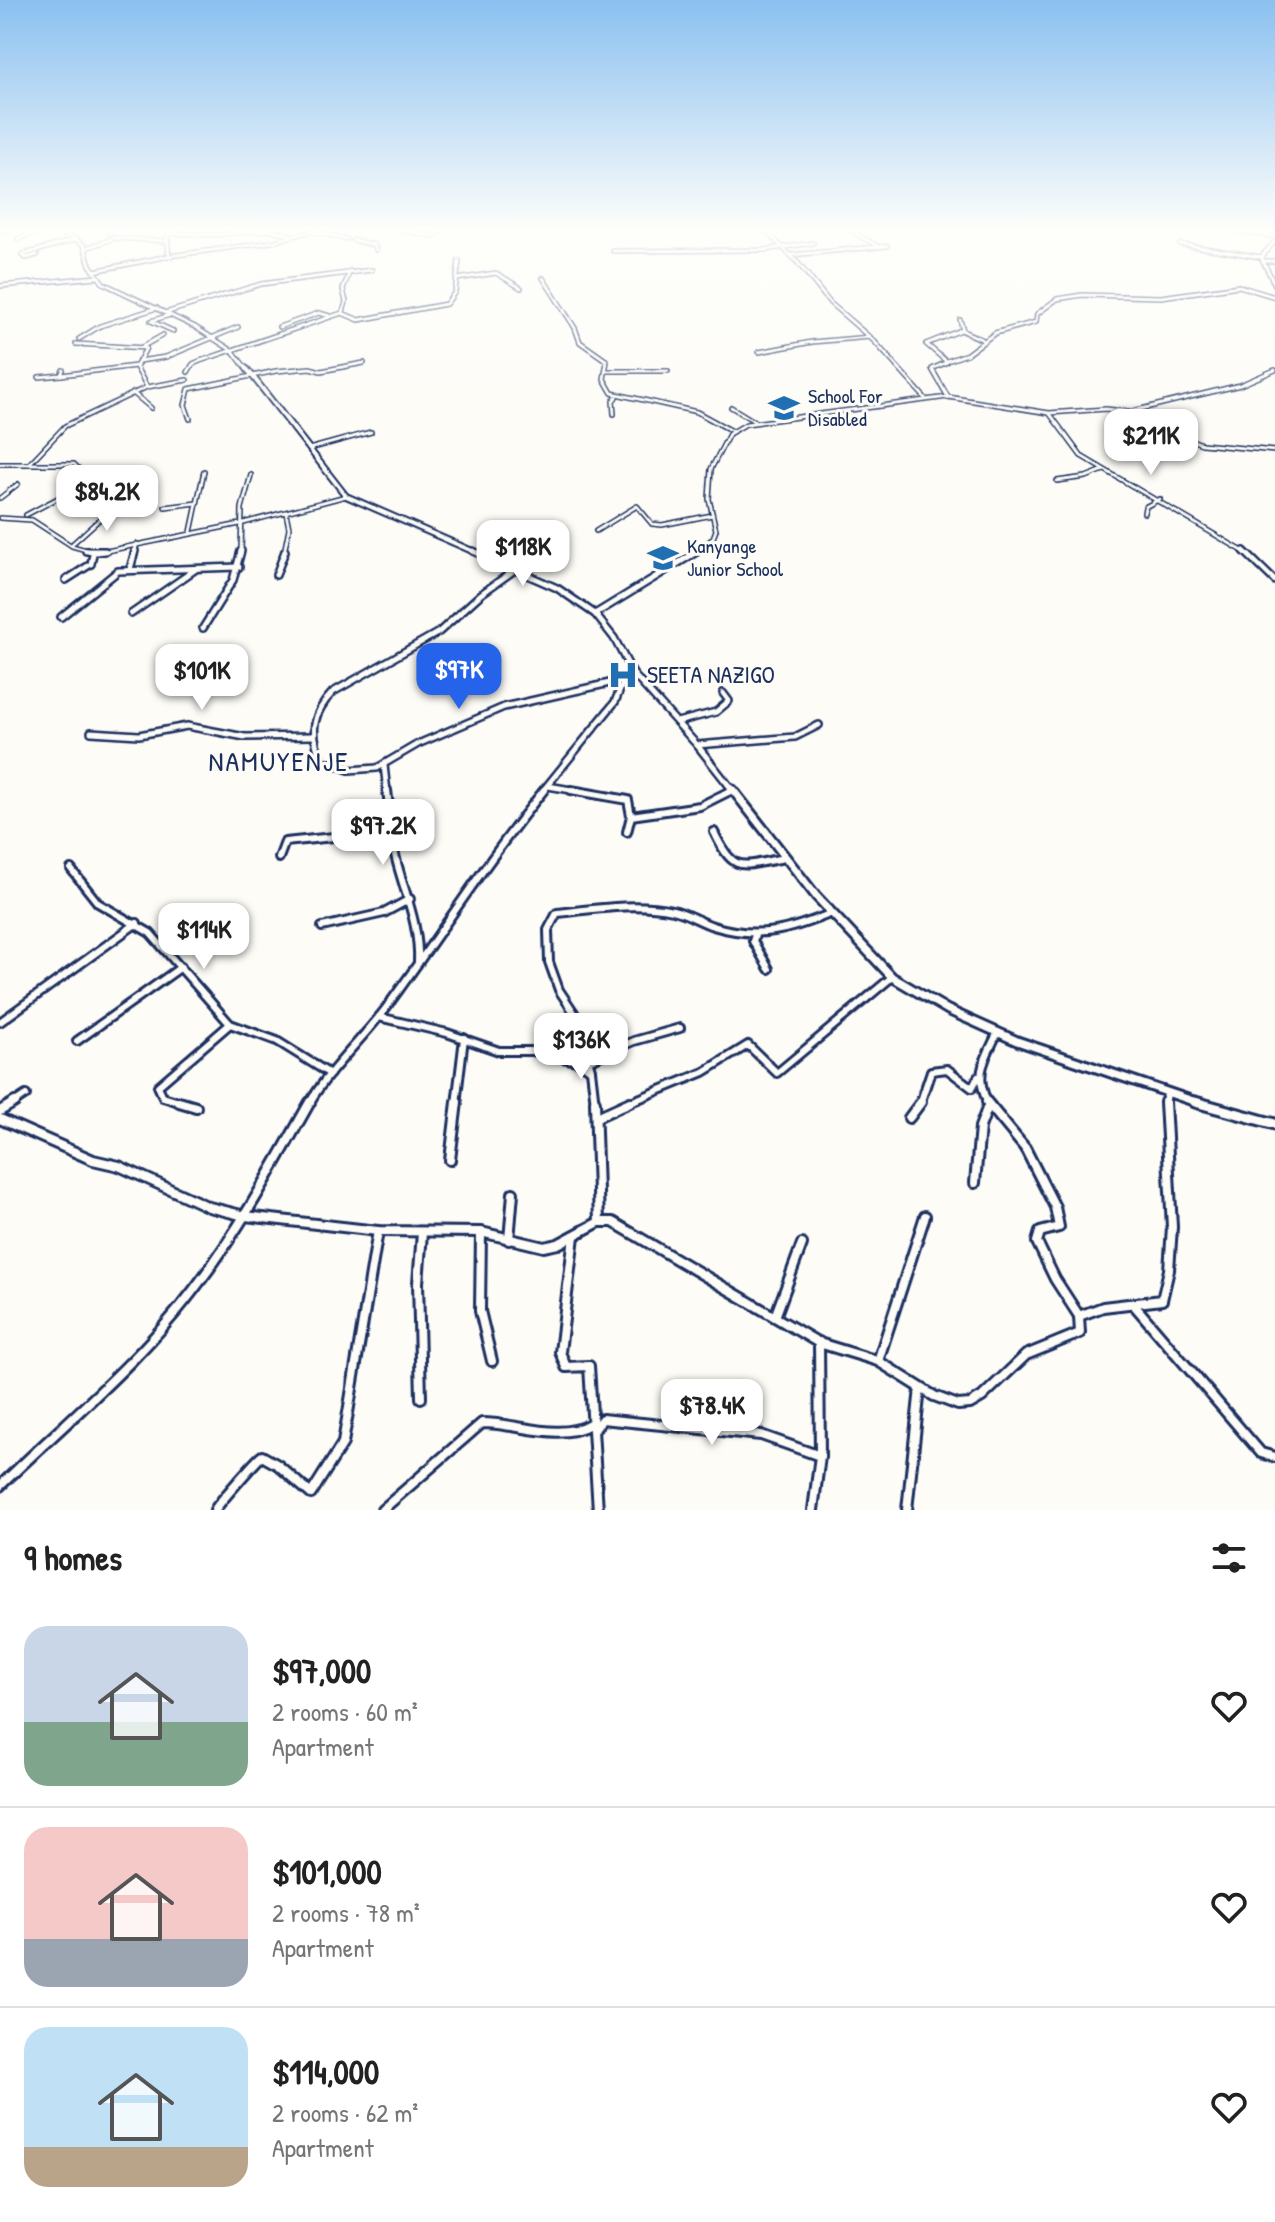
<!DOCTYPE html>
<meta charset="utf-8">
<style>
:root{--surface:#fff;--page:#f2f2f2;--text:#222;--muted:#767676;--line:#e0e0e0;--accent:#2563eb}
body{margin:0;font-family:"Patrick Hand",sans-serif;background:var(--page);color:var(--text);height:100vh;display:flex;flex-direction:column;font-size:30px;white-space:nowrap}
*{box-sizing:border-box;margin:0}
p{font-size:26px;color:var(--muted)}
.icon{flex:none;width:44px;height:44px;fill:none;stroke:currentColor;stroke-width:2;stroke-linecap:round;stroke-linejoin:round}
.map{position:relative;height:1510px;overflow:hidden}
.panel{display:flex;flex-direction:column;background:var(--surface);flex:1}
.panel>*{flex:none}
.price{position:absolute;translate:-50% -68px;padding:0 18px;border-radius:16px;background:#fff;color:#222;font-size:26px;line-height:52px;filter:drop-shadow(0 2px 4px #0008)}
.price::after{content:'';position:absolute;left:50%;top:48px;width:24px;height:18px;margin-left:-12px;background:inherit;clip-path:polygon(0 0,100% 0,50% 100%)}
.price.on{background:var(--accent);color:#fff}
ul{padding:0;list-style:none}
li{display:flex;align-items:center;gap:24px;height:200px;padding:0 24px}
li+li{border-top:2px solid var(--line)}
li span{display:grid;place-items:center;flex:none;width:224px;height:160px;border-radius:24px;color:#555}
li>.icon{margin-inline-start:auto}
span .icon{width:96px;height:96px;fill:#fffc;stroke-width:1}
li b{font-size:34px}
h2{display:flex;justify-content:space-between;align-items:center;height:96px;padding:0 24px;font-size:34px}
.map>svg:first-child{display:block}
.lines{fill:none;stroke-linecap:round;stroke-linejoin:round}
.minor-far3-casing{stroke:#1b2f5e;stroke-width:6}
.minor-far2-casing{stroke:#1b2f5e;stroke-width:10}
.minor-far1-casing{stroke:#1b2f5e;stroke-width:12}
.minor-casing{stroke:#1b2f5e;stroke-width:14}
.tertiary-far4-casing{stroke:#1b2f5e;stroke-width:6}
.tertiary-far3-casing{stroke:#1b2f5e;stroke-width:8}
.tertiary-far2-casing{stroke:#1b2f5e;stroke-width:10}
.tertiary-far1-casing{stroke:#1b2f5e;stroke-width:13}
.tertiary-casing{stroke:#1b2f5e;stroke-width:15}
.minor-far3{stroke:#fdfcf7;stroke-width:3}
.minor-far2{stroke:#fdfcf7;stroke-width:5}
.minor-far1{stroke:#fdfcf7;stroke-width:6}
.minor{stroke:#fdfcf7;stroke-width:8}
.tertiary-far4{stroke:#fdfcf7;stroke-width:3}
.tertiary-far3{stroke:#fdfcf7;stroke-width:4}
.tertiary-far2{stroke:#fdfcf7;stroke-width:5}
.tertiary-far1{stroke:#fdfcf7;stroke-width:7}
.tertiary{stroke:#fdfcf7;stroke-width:9}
.labels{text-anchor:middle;stroke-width:6;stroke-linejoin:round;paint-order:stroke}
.far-poi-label{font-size:20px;fill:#1b2f5e;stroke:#fdfcf7;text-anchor:start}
.poi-label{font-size:24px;fill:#1b2f5e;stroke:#fdfcf7;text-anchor:start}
.quarter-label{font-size:28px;letter-spacing:2px;fill:#1b2f5e;stroke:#fdfcf7}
</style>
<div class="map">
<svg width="1275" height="1510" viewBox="0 0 1275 1510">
<rect width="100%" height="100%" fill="#fdfcf7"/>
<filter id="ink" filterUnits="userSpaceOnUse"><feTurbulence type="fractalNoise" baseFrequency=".0125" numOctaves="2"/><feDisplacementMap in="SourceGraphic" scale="16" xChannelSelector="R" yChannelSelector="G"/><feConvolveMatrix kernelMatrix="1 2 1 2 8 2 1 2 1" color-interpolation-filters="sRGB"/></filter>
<g filter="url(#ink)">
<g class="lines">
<g class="minor-far3-casing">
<g id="minor-far3">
<path d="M401 230 432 236 444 230"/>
<path d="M765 230 798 263 830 303 874 341 925 398"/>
<path d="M849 230 876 245"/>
<path d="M1233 230 1275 237"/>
<path d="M61 232 69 230"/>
<path d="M0 233 9 230"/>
<path d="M171 233 213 235 272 230 293 236"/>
<path d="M108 234 114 230"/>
<path d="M18 239 43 230"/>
<path d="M353 240 374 245 376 250"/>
<path d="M1275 241 1261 257 1275 285"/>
<path d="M1180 244 1261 257"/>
<path d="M86 248 115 238 168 241"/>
<path d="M613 251 764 250 813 243"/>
<path d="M37 255 26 258 22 255 77 239"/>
<path d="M791 255 887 246"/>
<path d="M169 256 167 237 171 230"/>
<path d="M1264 261H1275"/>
<path d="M94 271 169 256 272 242 311 231 346 239"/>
<path d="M543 278 575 328 580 342 607 361 604 379 612 393 697 412 732 431"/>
<path d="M457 279 496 273 521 288"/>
<path d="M0 286 97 277"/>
<path d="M343 312 346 302 343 289 350 271"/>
<path d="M165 313 261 284 372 270"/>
<path d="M170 315 151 321 173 331"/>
<path d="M960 320 963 330"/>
<path d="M279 327 319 313 330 316"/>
<path d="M79 339 100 326 157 308"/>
<path d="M142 347 163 335"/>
<path d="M759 352 812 342 870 337"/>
<path d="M139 361 166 357 238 327"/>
<path d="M947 361 967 354 995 333 1036 322 1037 314 1057 299 1082 295 1161 297 1239 286 1275 297"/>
<path d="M63 370 61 375 136 366"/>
<path d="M606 371H668"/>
<path d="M188 372 193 364 200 361 342 313 359 320 446 304 455 292 459 261"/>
<path d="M39 377 61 375"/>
<path d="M147 387 187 380"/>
<path d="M133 393 151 408"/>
<path d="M948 397 932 369 947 362 926 344 961 330 983 340"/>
<path d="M731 407 754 421"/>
<path d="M1133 411 1240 385 1275 370"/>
<path d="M614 414 613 401 616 397"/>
<path d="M1050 414 1081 456 1246 553"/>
<path d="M190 419 185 405 189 389 276 371 310 368 321 371 364 363"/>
<path d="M309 449 371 432"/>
<path d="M0 464H29L65 426 147 387 136 367 146 348 76 344"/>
<path d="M29 464H74L83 473 81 476 91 479"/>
<path d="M1057 481 1086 477 1104 470"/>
<path d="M0 498 18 484"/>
<path d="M165 507 197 503"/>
<path d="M1144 513 1145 507 1160 499"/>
<path d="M26 515 92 480"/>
<path d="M0 518 32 520 72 546 97 553 240 524 346 496"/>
<path d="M596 531 637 506 652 524 662 525 712 515"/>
<path d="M191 532 204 471"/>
<path d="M71 545 122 499"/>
<path d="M134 553 137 544"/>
<path d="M241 553 242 508 251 475"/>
<path d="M284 553 289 528 286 513"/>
<path d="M696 553 713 538 716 530 709 499 711 469 729 434 746 424 948 397 1049 413 1106 409 1132 412 1156 420 1180 436 1202 444 1275 451"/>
</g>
</g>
<g class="minor-far2-casing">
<g id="minor-far2">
<path d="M86 551H105"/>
<path d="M1244 551 1275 581"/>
<path d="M130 569 135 551"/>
<path d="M516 569 481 594 439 632 333 692C312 714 310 731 321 760L349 770 377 768 418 744 504 707 623 680"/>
<path d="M276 575 285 551"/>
<path d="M66 580 91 564 93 554"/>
<path d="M131 614 196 569"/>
<path d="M595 614 698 551"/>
<path d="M61 617 118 571 239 567"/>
<path d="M203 628 233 580 241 551"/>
<path d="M677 722 716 712 729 701 723 693"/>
<path d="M91 732 139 735 187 726 245 737 313 736"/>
<path d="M697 745 795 737 819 725"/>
<path d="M384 765 387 792"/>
<path d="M548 786 583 792"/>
<path d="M542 792 615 702 624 680 633 674"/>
<path d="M729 792 732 790"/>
</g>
</g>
<g class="minor-far1-casing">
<g id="minor-far1">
<path d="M387 790C390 813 391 837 396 859 405 894 420 927 418 963"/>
<path d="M571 790 628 800 631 816 627 832"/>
<path d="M631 816 700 806 732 790"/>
<path d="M714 832C735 876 741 865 785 858"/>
<path d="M279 858 285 842 392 831"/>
<path d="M71 869 98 903 150 933 230 1024 277 1041 330 1074"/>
<path d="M322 927 384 913 410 899"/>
<path d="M755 935 753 941 769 969"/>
<path d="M379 1017 447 1033 499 1051H532L580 1062 591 1070 577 1017 559 990 549 962 548 930 557 913C595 909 635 902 673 910 687 913 700 922 713 926 759 940 790 930 832 913"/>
<path d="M0 1022 137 923"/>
<path d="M77 1041 181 967"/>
<path d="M588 1061 634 1041 680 1028"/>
<path d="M591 1070 595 1104"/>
<path d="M12 1104 26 1095"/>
<path d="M186 1104 163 1097 158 1086 230 1024"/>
<path d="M309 1104C329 1069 362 1040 386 1008 439 936 487 860 544 790"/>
<path d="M456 1104 464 1038"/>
<path d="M626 1104 704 1072 748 1045 777 1073 892 977"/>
<path d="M920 1104 931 1071 947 1069 972 1088 978 1077"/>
<path d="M988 1104C974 1074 984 1061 997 1034"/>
<path d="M1165 1104 1167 1094"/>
</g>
</g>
<g class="minor-casing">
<g id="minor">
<path d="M179 1102 196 1107"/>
<path d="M595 1102 599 1222"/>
<path d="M987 1102 1025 1148 1055 1207 1059 1227 1040 1232 1037 1242 1055 1279 1079 1316"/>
<path d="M0 1111 15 1102"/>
<path d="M597 1117 630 1102"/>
<path d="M909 1118 921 1102"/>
<path d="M0 1119 93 1160 119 1166 209 1207 245 1216 378 1231 481 1232 544 1247 558 1244 599 1222H613L819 1343 878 1361 934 1396 958 1405 970 1404 982 1397 1026 1355 1080 1333 1079 1316 1103 1307 1162 1300 1169 1270 1172 1227 1165 1102"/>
<path d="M450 1160 457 1102"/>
<path d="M975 1183 980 1127 988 1106"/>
<path d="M481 1232 480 1311 492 1361"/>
<path d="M574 1236 560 1352 566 1367 589 1366 598 1510"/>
<path d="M509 1240 513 1193"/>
<path d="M1134 1305 1261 1453 1275 1457"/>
<path d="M775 1317 802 1244"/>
<path d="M878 1361 925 1216"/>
<path d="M421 1398 418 1283 422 1233"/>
<path d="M594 1430 602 1419 761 1435 820 1456"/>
<path d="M0 1486C68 1420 145 1357 201 1280 243 1224 276 1162 310 1102"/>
<path d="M215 1510C217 1505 258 1458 262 1456L278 1465 311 1494 343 1443 378 1231"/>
<path d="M382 1510 482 1423C518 1423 559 1442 590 1424"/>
<path d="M813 1510 820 1456 819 1342"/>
<path d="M907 1510 920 1388"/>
</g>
</g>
<g class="tertiary-far4-casing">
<path id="tertiary-far4" d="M49 230 74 238 84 245 90 265 103 283 195 327 233 351 248 371"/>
</g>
<g class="tertiary-far3-casing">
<path id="tertiary-far3" d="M247 369 346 496 477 553"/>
</g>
<g class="tertiary-far2-casing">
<path id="tertiary-far2" d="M473 551 557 588 595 614 614 638 633 674 697 745 734 792"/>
</g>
<g class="tertiary-far1-casing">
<path id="tertiary-far1" d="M733 790 816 896 892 977 948 1010 1017 1041 1202 1104"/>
</g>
<g class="tertiary-casing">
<path id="tertiary" d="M1195 1102 1275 1124"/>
</g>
<use href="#minor-far3" class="minor-far3"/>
<use href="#minor-far2" class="minor-far2"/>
<use href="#minor-far1" class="minor-far1"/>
<use href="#minor" class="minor"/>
<use href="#tertiary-far4" class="tertiary-far4"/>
<use href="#tertiary-far3" class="tertiary-far3"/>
<use href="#tertiary-far2" class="tertiary-far2"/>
<use href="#tertiary-far1" class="tertiary-far1"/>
<use href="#tertiary" class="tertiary"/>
</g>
</g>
<linearGradient id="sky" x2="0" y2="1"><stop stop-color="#8ac0f0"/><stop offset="0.52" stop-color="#fefefb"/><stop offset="1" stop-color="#fefefb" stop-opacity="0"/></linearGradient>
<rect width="1275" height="441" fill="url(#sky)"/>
<defs>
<g id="school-bare" transform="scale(2.4)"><path d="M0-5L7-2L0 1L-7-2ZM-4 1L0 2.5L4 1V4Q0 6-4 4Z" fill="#1f6fb2" stroke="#fdfcf7" stroke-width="2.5" paint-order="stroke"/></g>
<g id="hospital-bare" transform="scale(2.4)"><path d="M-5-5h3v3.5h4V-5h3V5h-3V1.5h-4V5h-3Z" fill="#1f6fb2" stroke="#fdfcf7" stroke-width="2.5" paint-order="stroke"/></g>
</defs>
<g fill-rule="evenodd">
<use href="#school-bare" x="784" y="408"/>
<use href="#school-bare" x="663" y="558"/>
<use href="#hospital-bare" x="623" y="675"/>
</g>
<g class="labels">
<g class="far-poi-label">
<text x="808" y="403">School For<tspan x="808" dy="23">Disabled</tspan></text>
<text x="687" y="553">Kanyange<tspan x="687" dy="23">Junior School</tspan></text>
</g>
<g class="poi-label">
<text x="647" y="683">SEETA NAZIGO</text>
</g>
<g class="quarter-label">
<text x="279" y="771">NAMUYENJE</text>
</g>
</g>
</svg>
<b class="price" style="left:1151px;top:477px">$211K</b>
<b class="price" style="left:107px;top:533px">$84.2K</b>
<b class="price" style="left:523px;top:588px">$118K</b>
<b class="price on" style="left:459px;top:711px">$97K</b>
<b class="price" style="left:202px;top:712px">$101K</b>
<b class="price" style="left:383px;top:867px">$97.2K</b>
<b class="price" style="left:204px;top:971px">$114K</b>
<b class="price" style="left:581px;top:1081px">$136K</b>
<b class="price" style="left:712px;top:1447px">$78.4K</b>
</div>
<section class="panel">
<h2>9 homes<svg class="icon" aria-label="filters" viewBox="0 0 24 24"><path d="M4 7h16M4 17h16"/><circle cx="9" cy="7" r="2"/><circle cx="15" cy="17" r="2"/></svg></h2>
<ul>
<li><span style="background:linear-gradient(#c9d6e8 60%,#7fa58c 0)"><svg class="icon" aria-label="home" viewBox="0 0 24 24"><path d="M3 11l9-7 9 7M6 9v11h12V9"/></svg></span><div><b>$97,000</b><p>2 rooms · 60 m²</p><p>Apartment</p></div><svg class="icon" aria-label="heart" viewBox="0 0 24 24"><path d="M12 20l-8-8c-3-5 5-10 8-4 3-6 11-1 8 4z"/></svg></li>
<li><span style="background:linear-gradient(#f6c9c9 70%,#9aa5b1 0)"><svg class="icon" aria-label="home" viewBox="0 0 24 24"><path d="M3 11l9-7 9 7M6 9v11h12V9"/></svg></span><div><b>$101,000</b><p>2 rooms · 78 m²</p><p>Apartment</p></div><svg class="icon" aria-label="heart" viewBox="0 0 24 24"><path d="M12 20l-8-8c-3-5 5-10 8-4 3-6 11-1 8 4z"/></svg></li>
<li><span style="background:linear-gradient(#bfe0f5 75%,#b9a48a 0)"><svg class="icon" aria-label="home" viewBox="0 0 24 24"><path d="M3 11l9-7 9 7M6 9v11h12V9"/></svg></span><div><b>$114,000</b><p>2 rooms · 62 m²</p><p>Apartment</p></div><svg class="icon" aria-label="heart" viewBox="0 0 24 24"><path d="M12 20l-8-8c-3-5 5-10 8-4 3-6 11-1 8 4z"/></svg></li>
</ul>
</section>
